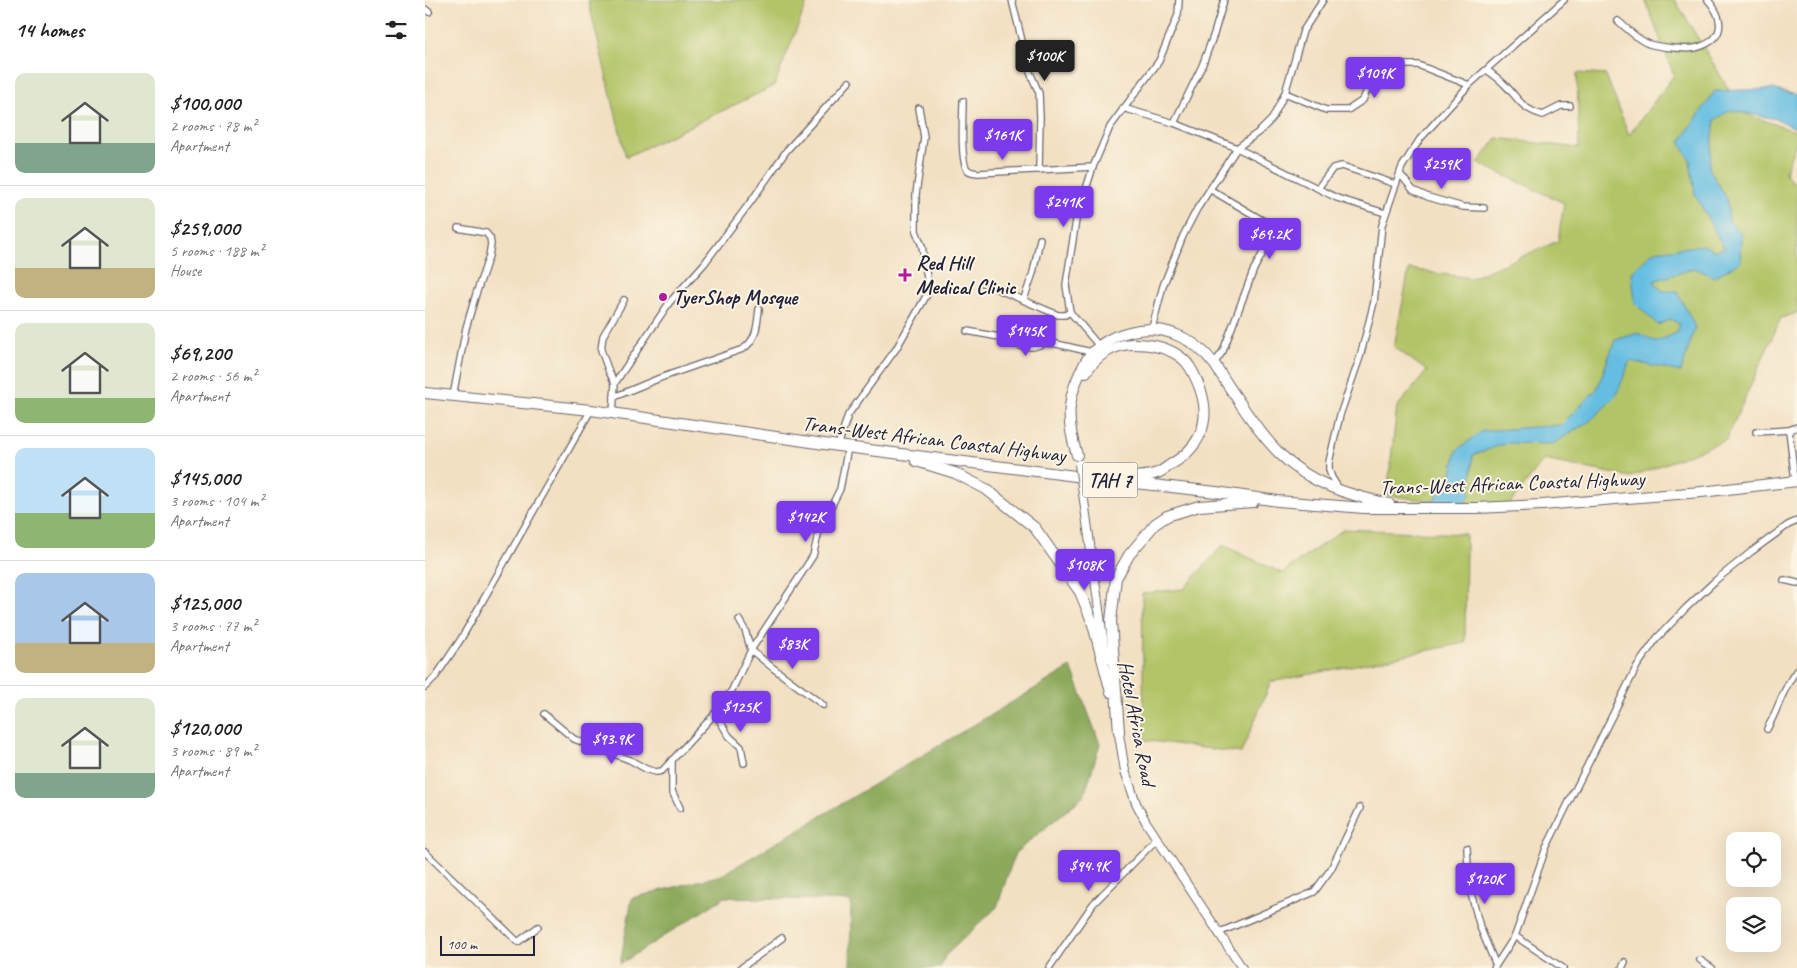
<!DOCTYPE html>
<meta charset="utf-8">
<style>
:root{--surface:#fff;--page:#f2f2f2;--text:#222;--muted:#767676;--line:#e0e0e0;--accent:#7c3aed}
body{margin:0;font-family:Caveat,sans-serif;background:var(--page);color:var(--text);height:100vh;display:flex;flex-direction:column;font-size:19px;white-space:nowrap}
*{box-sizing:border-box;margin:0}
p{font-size:16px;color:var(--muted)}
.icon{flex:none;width:28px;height:28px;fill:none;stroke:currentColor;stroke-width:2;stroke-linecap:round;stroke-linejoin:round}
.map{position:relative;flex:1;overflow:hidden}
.panel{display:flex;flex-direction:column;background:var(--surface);width:425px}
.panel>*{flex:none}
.buttons{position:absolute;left:1301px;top:832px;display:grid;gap:10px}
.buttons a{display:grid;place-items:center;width:55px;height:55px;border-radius:10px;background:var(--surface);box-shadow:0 5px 20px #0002;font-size:25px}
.scale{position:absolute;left:15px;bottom:12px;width:95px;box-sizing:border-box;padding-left:5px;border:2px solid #22223b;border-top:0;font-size:14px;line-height:18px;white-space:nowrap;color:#22223b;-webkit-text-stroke:4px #fcf5e5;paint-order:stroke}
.price{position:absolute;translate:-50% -42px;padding:0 11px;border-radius:5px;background:var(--accent);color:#fff;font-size:16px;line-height:32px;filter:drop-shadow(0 1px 2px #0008)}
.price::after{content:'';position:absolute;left:50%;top:30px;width:15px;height:11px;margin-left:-8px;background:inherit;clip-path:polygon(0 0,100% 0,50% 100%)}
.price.current{background:#222;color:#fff}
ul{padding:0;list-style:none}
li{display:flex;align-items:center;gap:15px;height:125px;padding:0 15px}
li+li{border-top:1px solid var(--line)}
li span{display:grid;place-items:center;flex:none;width:140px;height:100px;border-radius:10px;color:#555}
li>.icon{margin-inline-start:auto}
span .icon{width:60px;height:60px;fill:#fffc;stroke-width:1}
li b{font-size:21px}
h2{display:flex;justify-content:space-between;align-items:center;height:60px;padding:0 15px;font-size:21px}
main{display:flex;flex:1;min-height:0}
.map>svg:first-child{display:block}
.green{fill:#b2c467;stroke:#6a7351}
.forest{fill:#8daa5c;stroke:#58664c}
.water{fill:#65bee2;stroke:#44708e}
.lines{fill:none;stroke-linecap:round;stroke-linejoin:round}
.street-casing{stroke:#6b646a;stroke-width:8}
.secondary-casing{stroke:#6b646a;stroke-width:10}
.highway-casing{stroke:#6b646a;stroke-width:12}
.street{stroke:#fff;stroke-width:5.5}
.secondary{stroke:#fff;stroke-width:8}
.highway{stroke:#fff;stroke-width:10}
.secondary-bridge-casing{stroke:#6b646a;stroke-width:10;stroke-linecap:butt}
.secondary-bridge{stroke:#fff;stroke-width:8}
.poi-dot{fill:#b5179e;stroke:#fcf5e5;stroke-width:2}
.labels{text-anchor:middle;stroke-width:4;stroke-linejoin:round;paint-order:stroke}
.shield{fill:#fcf5e5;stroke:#63616e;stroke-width:1}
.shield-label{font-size:20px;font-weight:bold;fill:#22223b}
.poi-label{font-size:21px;font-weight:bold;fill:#22223b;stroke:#fcf5e5;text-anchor:start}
.street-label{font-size:21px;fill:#22223b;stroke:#fcf5e5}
</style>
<main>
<section class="panel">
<h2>14 homes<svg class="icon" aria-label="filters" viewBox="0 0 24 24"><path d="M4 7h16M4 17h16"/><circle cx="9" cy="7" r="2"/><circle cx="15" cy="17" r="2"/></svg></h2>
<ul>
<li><span style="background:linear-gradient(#dfe7d0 70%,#7fa58c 0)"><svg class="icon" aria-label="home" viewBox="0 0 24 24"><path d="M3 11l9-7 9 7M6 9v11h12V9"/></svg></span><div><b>$100,000</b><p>2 rooms · 78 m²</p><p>Apartment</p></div></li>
<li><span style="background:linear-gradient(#dfe7d0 70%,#c2b280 0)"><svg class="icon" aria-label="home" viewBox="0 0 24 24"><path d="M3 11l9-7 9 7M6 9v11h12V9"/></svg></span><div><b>$259,000</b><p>5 rooms · 188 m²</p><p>House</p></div></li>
<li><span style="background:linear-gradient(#dfe7d0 75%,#8fb573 0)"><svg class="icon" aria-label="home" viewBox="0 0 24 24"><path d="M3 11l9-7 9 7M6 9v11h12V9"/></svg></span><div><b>$69,200</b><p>2 rooms · 56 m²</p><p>Apartment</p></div></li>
<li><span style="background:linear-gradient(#bfe0f5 65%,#8fb573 0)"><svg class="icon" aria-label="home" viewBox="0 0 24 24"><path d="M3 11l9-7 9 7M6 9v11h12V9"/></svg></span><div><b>$145,000</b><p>3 rooms · 104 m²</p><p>Apartment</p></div></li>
<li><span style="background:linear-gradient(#a9c7e8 70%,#c2b280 0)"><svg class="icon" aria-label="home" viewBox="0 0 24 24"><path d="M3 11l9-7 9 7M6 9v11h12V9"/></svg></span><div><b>$125,000</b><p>3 rooms · 77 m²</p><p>Apartment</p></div></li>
<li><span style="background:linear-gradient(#dfe7d0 75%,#7fa58c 0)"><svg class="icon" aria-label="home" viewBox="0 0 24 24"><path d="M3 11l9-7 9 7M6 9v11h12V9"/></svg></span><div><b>$120,000</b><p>3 rooms · 89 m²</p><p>Apartment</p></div></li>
</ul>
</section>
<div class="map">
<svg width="1372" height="968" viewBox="0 0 1372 968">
<rect width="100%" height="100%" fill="#fcf5e5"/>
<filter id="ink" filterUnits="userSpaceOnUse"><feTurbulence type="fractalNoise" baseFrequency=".02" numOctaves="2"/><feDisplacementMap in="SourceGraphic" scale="10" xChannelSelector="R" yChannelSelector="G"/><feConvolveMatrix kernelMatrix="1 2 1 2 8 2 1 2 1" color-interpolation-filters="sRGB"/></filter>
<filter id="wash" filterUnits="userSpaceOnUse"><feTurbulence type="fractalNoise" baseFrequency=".0096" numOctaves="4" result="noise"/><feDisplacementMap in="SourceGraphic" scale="20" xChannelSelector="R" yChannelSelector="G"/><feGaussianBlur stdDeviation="1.12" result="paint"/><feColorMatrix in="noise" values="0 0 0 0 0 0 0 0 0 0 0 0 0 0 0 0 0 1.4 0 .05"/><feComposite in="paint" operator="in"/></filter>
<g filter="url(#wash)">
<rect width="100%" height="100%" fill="#f2e0c2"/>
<g class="green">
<path d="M163 0H383L349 86 201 157Z"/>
<path d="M1220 0H1250L1318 113 1372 132V139L1360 173 1372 186V313L1356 318 1301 440 1206 477 1119 460 1084 505 1043 507 962 495 972 407 1002 371 969 347 984 269 1046 278 1133 241 1139 203 1053 163 1072 138 1154 148 1152 73 1181 75 1204 135 1249 75Z"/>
<path d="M919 529 1041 534 1040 643 846 682 816 753 719 740 717 593 759 589 798 545 857 573Z"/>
</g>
<path class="forest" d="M646 667 675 744 659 796 590 853 572 907 520 956 515 968H425L426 901 300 897 195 964 207 898 297 875Z"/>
<path class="water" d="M1347 89 1372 95V129L1352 119 1305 110 1290 120 1284 168 1302 199 1304 221 1316 233 1315 262 1289 277 1270 268 1229 281 1237 291H1252L1270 327 1256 372 1205 361 1191 396 1166 420 1128 444 1082 443 1048 455 1045 496 1036 507 1007 503 1026 477 1032 450 1057 431 1136 425 1172 389 1190 340 1213 333 1231 342 1251 333 1255 325 1246 319 1233 325 1210 303 1207 272 1229 251 1279 245 1290 251 1299 248 1270 194 1265 160 1255 142 1290 91Z"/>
</g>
<g filter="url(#ink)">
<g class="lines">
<g class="street-casing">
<g id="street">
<path d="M587 0 604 70 614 93 615 117 614 170"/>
<path d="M0 9 4 12"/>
<path d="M1193 21C1203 29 1212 40 1224 44 1235 47 1259 50 1270 48 1299 41 1301 21 1283 0"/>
<path d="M1062 70C1067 74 1073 78 1078 83 1094 98 1094 108 1118 115L1136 106H1145"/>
<path d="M860 93 901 110H923L938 100 944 85 950 77 965 66 971 65H993L1044 85"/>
<path d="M538 101C538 114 535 161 542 169 545 173 549 172 553 173L668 167"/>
<path d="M698 108 749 123 812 148 912 198 960 213"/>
<path d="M749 123 777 66 789 34 799 0"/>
<path d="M975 174 988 190 1003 197 1038 207 1059 208"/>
<path d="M893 188 908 168 917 166 970 184"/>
<path d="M786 190 844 224 849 229V233L829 269 798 351 789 364"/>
<path d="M558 283 633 315H640L645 312"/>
<path d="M599 299 608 273 615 239"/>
<path d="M727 328 738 286 758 236 772 209 812 148 835 131 847 119 860 93 878 31 898 0"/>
<path d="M542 331 574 337 595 346 608 347 621 343 632 344 666 352"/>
<path d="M674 346 645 312 641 285 651 220 668 167 685 127 734 61 753 15 754 0"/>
<path d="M190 383 244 303 279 264 327 200 362 150 424 82"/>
<path d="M28 396 41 328 51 294 64 256 66 244 65 238 61 233 33 228"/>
<path d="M189 397 235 378 318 349C332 339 332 326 334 309"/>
<path d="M188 413 190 383 184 372 176 350 178 336 199 300"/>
<path d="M1364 430 1370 481"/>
<path d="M1331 432 1364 430 1372 427"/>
<path d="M413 446 423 415 471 349 504 291 497 246 491 231V194L499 137 494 108"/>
<path d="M914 489 907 478 904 470V462L915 415 935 357 949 302 957 225 977 167 995 139 1044 85 1139 0"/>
<path d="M1359 580 1372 583"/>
<path d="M0 687 11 676 36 639 166 410"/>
<path d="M398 705 348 668 326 650 388 556 394 531 415 489 423 447"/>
<path d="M290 713 304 736 316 747 319 763"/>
<path d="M119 714 149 739 205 760 221 769 231 772 237 771 288 716 307 690 326 650 320 630 314 620"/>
<path d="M1342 729C1353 710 1358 687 1372 670"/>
<path d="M247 760V791L255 808"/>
<path d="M1042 848 1044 886 1055 927 1070 963"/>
<path d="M0 852 93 942 113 927"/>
<path d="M793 933 889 892 906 869 935 808"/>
<path d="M1090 936 1138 968"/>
<path d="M1275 960 1287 968"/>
<path d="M316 968 357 938"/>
<path d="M624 968 668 904 732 839"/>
<path d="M1069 968 1090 936 1121 848 1212 666 1232 638 1261 608 1291 580 1326 552 1363 525 1372 521"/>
<path d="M1197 968 1200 962"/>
</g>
</g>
<g class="secondary-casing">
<g id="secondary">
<path d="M657 486 681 660"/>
<path d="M693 728 700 771 711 803 721 822 817 968"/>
</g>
</g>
<g class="highway-casing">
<g id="highway">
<path d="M661 372C671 356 689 344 708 344 726 344 744 347 758 359 764 364 769 374 772 381 788 417 778 446 745 465 741 468 736 472 732 473 723 477 711 477 701 477"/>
<path d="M0 393 166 410 413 446 674 479 791 492 853 501 939 508H1052L1117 505 1276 492 1372 481"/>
<path d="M652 455C640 418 642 395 661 361 670 346 687 336 704 332 737 323 770 338 790 365 797 376 804 387 811 397 824 417 838 437 855 454 885 484 924 495 964 504"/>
<path d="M491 461 530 473 561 489 610 528 655 592 667 621 686 692"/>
<path d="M694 732 686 621 691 578 704 555 730 524 742 516 774 506 828 502"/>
</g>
</g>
<use href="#street" class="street"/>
<use href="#secondary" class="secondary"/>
<use href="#highway" class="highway"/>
<g class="secondary-bridge-casing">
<path id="secondary-bridge" d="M654 464 657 486"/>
</g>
<use href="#secondary-bridge" class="secondary-bridge"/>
</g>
</g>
<g class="poi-dot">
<path d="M477.5 267.5h5v5h5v5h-5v5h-5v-5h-5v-5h5z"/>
<circle cx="238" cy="297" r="5"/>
</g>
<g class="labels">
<rect class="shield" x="657.5" y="462.5" width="55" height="35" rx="4"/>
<g class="shield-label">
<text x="685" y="487">TAH 7</text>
</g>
<g class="poi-label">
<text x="491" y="270">Red Hill<tspan x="491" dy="24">Medical Clinic</tspan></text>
<text x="248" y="304">TyerShop Mosque</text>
</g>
<g class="street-label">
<text transform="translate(509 439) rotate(7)" y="7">Trans-West African Coastal Highway</text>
<text transform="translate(1087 483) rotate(-2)" y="7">Trans-West African Coastal Highway</text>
<text transform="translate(712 723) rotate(79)" y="7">Hotel Africa Road</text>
</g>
</g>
</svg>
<div class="buttons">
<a><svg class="icon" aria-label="locate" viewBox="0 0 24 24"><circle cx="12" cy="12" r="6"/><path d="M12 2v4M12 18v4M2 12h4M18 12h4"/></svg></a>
<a><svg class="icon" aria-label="layers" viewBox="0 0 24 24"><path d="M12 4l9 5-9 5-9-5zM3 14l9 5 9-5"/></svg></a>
</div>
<div class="scale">100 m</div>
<b class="price current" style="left:620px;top:82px">$100K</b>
<b class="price" style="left:950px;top:99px">$109K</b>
<b class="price" style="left:578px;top:161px">$161K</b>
<b class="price" style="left:1017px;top:190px">$259K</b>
<b class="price" style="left:639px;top:228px">$241K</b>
<b class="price" style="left:845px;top:260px">$69.2K</b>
<b class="price" style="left:601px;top:357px">$145K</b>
<b class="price" style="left:381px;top:543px">$142K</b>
<b class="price" style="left:660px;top:591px">$108K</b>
<b class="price" style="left:368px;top:670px">$83K</b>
<b class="price" style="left:316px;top:733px">$125K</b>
<b class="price" style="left:187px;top:765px">$93.9K</b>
<b class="price" style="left:664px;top:892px">$94.9K</b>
<b class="price" style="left:1060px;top:905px">$120K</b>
</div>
</main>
